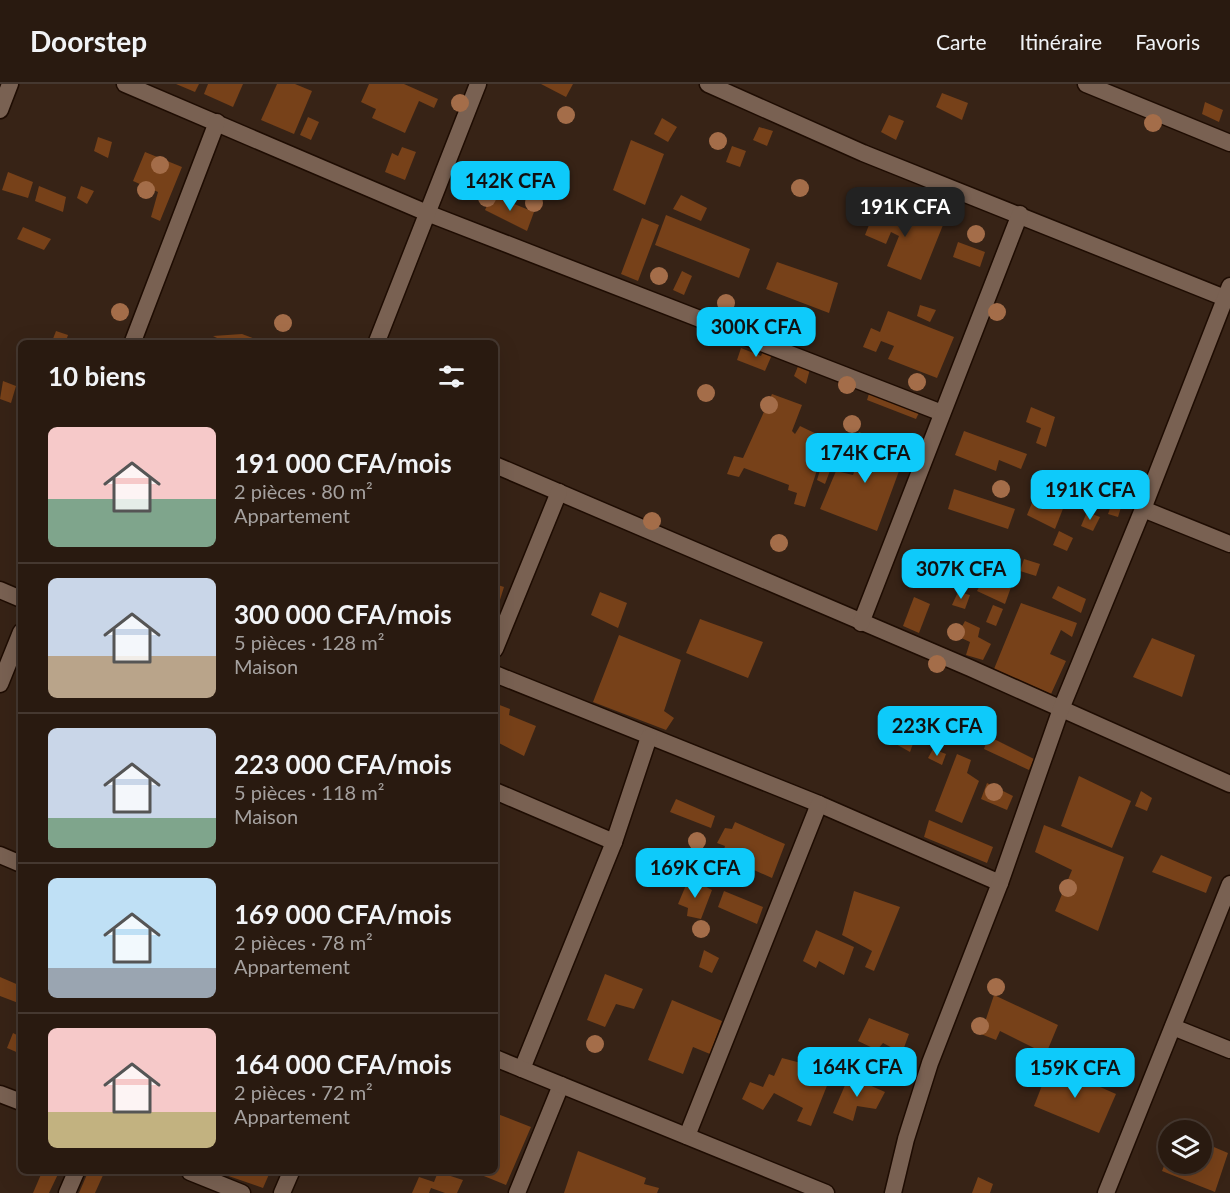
<!DOCTYPE html>
<html lang="fr">
<meta charset="utf-8">
<style>
:root{--surface:#291a10;--page:#312319;--text:#f1f3f6;--muted:#a5a19f;--line:#453830;--accent:#0ecafa}
body{margin:0;font-family:Lato,sans-serif;background:var(--page);color:var(--text);height:100vh;display:flex;flex-direction:column;font-size:22px;white-space:nowrap}
*{box-sizing:border-box;margin:0}
p{font-size:20px;color:var(--muted)}
.icon{flex:none;width:33px;height:33px;fill:none;stroke:currentColor;stroke-width:2;stroke-linecap:round;stroke-linejoin:round}
.map{position:relative;flex:1;overflow:hidden}
.panel{position:absolute;left:18px;top:256px;width:480px;height:834px;display:flex;flex-direction:column;background:var(--surface);border-radius:9px;box-shadow:0 6px 24px #0002,0 0 0 2px var(--line)}
.panel>*{flex:none}
.fabs{position:absolute;left:1158px;top:1036px;display:grid;gap:12px}
.fabs a{display:grid;place-items:center;width:54px;height:54px;border-radius:50%;background:var(--surface);box-shadow:0 6px 24px #0002,0 0 0 2px var(--line);font-size:30px}
.price{position:absolute;translate:-50% -51px;padding:0 14px;border-radius:12px;background:var(--accent);color:#111;font-size:20px;line-height:39px;filter:drop-shadow(0 2px 3px #0008)}
.price::after{content:'';position:absolute;left:50%;top:36px;width:18px;height:14px;margin-left:-9px;background:inherit;clip-path:polygon(0 0,100% 0,50% 100%)}
.price.selected{background:#222;color:#fff}
ul{padding:0;list-style:none}
li{display:flex;align-items:center;gap:18px;height:150px;padding:0 30px}
li+li{border-top:2px solid var(--line)}
li span{display:grid;place-items:center;flex:none;width:168px;height:120px;border-radius:9px;color:#555}
li>.icon{margin-inline-start:auto}
span .icon{width:72px;height:72px;fill:#fffc;stroke-width:1}
li b{font-size:26px}
h2{display:flex;justify-content:space-between;align-items:center;height:72px;padding:0 30px;font-size:26px}
header{display:flex;align-items:center;gap:36px;box-sizing:border-box;height:84px;padding:0 30px;background:var(--surface);border-bottom:2px solid var(--line)}
header strong{font-size:28px}
nav{display:flex;gap:33px;margin-inline-start:auto;font-size:21px}
.map>svg:first-child{display:block}
.building{fill:#774119}
.lines{fill:none;stroke-linecap:round;stroke-linejoin:round}
.minor-casing{stroke:#1e0c02;stroke-width:19}
.tertiary-casing{stroke:#1e0c02;stroke-width:19}
.minor{stroke:#796152;stroke-width:16}
.tertiary{stroke:#796152;stroke-width:16}
.tree{fill:#a46d49}
</style>
<header>
<strong>Doorstep</strong>
<nav><a>Carte</a><a>Itinéraire</a><a>Favoris</a></nav>
</header>
<div class="map">
<svg width="1230" height="1109" viewBox="0 0 1230 1109">
<rect width="100%" height="100%" fill="#372316"/>
<g class="building">
<path d="M176 0H199L195 8Z"/>
<path d="M208 0H243L233 23 204 10Z"/>
<path d="M277 0H295L312 7 294 50 261 36Z"/>
<path d="M369 0H404L438 15 434 24 419 17 405 49 372 34 376 25 361 18Z"/>
<path d="M541 0H573L566 13Z"/>
<path d="M942 9 968 19 962 36 936 23Z"/>
<path d="M1205 18 1223 26 1219 38 1202 30Z"/>
<path d="M889 31 904 37 896 56 881 48Z"/>
<path d="M308 33 319 38 311 56 300 51Z"/>
<path d="M662 34 677 43 668 58 654 50Z"/>
<path d="M759 43 773 47 767 62 753 56Z"/>
<path d="M98 53 112 58 108 74 94 67Z"/>
<path d="M631 56 664 70 645 121 613 106Z"/>
<path d="M732 62 746 67 740 83 726 78Z"/>
<path d="M402 63 416 68 405 96 385 88 392 69 398 72Z"/>
<path d="M145 68 182 83 160 137 151 133 158 108 133 97Z"/>
<path d="M8 88 33 98 28 114 2 106Z"/>
<path d="M39 102 66 113 63 128 35 117Z"/>
<path d="M81 102 94 107 87 120 77 114Z"/>
<path d="M492 111 534 128 527 147 485 126Z"/>
<path d="M681 111 707 124 701 137 673 125Z"/>
<path d="M879 116 943 141 921 196 887 182 899 152 891 148 886 160 865 151Z"/>
<path d="M666 131 750 165 739 194 655 161Z"/>
<path d="M642 134 659 141 638 197 621 190Z"/>
<path d="M23 143 51 155 44 166 17 155Z"/>
<path d="M958 158 985 168 980 183 953 173Z"/>
<path d="M777 178 838 199 829 229 766 205Z"/>
<path d="M682 187 692 192 684 211 673 206Z"/>
<path d="M920 221 936 226 930 238 917 232Z"/>
<path d="M888 227 954 253 937 294 888 275 894 262 881 257 876 268 863 263 871 244 880 248Z"/>
<path d="M56 247 68 251 65 260H51Z"/>
<path d="M242 250 269 260H260L261 257 229 260 213 252Z"/>
<path d="M765 262 774 266 765 287 737 276 741 264 761 272Z"/>
<path d="M799 280 810 285 806 300 794 292Z"/>
<path d="M3 297 16 302 11 319 0 315Z"/>
<path d="M871 303 922 322 916 335 867 316Z"/>
<path d="M772 310 802 321 792 347 795 350 800 342 827 355 820 374 815 373 809 385 817 386 805 423 794 420 797 409 788 406 789 401 744 384 739 393 727 390 734 372 743 374Z"/>
<path d="M1031 323 1055 333 1046 363 1036 359 1041 344 1026 338Z"/>
<path d="M964 347 1027 370 1021 385 999 376 996 387 955 371Z"/>
<path d="M859 348 906 368 877 447 820 425 836 387 853 391 861 369 852 363Z"/>
<path d="M827 363 849 372 845 386 831 384 825 400 817 396Z"/>
<path d="M1055 386 1073 393 1067 408 1049 399Z"/>
<path d="M1038 404 1066 417 1055 445 1027 431Z"/>
<path d="M954 405 1015 425 1008 445 948 425Z"/>
<path d="M1115 411 1124 414 1118 433 1108 430Z"/>
<path d="M1087 428 1100 433 1093 447 1081 442Z"/>
<path d="M1059 447 1073 454 1067 467 1053 461Z"/>
<path d="M1024 475 1040 480 1036 492 1020 487Z"/>
<path d="M1007 487 1015 492 1005 520 977 507 985 492 1002 499Z"/>
<path d="M495 500 504 503 499 519 495 516Z"/>
<path d="M1058 502 1086 515 1081 529 1052 514Z"/>
<path d="M600 508 627 519 618 544 591 531Z"/>
<path d="M958 508 970 511 965 525 952 521Z"/>
<path d="M914 513 930 520 919 549 903 542Z"/>
<path d="M1021 519 1077 539 1072 553 1061 546 1050 570 1066 577 1051 610 994 585Z"/>
<path d="M993 521 1003 525 996 542 986 538Z"/>
<path d="M700 535 763 558 748 594 686 569Z"/>
<path d="M965 537 980 544 978 553 991 560 983 576 966 571 970 558 957 552Z"/>
<path d="M619 551 681 576 664 627 674 634 666 646 593 618Z"/>
<path d="M1152 554 1195 571 1182 613 1133 593Z"/>
<path d="M497 620 510 625 509 631 536 642 524 672 495 657Z"/>
<path d="M891 646 914 657 910 668 887 655Z"/>
<path d="M988 652 1034 675 1029 686 984 665Z"/>
<path d="M933 665 946 670 942 681 928 674Z"/>
<path d="M957 670 971 676 967 689 979 697 962 739 935 727Z"/>
<path d="M1079 692 1131 717 1112 764 1061 742Z"/>
<path d="M987 699 1013 712 1007 726 981 715Z"/>
<path d="M1141 707 1152 714 1147 727 1135 722Z"/>
<path d="M676 715 715 732 711 744 670 728Z"/>
<path d="M929 736 993 763 987 779 924 753Z"/>
<path d="M735 738 785 760 772 794 722 772 725 762 717 759 725 744 732 745Z"/>
<path d="M1044 741 1124 773 1098 847 1055 827 1072 786 1035 768Z"/>
<path d="M1161 771 1212 793 1206 809 1152 788Z"/>
<path d="M689 794 712 806 701 835 687 832 688 824 678 820Z"/>
<path d="M724 807 763 823 757 840 718 823Z"/>
<path d="M854 807 900 823 874 887 865 883 872 867 842 851Z"/>
<path d="M816 846 854 863 844 891 819 877 816 884 803 877Z"/>
<path d="M704 866 719 874 712 889 699 883Z"/>
<path d="M605 890 643 905 634 925 616 920 605 943 587 936Z"/>
<path d="M0 893 21 902V920L0 912Z"/>
<path d="M994 911 1058 941 1046 970 1000 947 996 956 981 950Z"/>
<path d="M672 916 722 937 710 970 693 963 683 990 648 976Z"/>
<path d="M869 934 909 950 902 969 883 959 877 966 858 957Z"/>
<path d="M13 949 21 953V970L7 964Z"/>
<path d="M782 974 801 979 805 975 832 989 811 1042 797 1037 803 1024 774 1009 763 1026 742 1015 750 998 763 1003 769 990 774 992Z"/>
<path d="M1050 981 1116 1010 1099 1049 1034 1022Z"/>
<path d="M849 992 885 1008 876 1025 857 1022 853 1037 833 1029Z"/>
<path d="M495 1029 531 1043 506 1101 474 1088H495Z"/>
<path d="M1202 1058 1228 1069 1215 1108 1162 1087 1168 1072V1080H1202Z"/>
<path d="M578 1067 646 1094 644 1100 659 1104 657 1109H564Z"/>
<path d="M42 1088H59L49 1109H33Z"/>
<path d="M88 1088 104 1089 95 1109H79Z"/>
<path d="M217 1088H270L263 1104Z"/>
<path d="M438 1088 463 1096 457 1109H445L431 1104 429 1109H412L419 1093 434 1098Z"/>
<path d="M978 1093 993 1100 990 1109H972Z"/>
</g>
<g class="lines">
<g class="minor-casing">
<g id="minor">
<path d="M125 0 427 129 942 329"/>
<path d="M708 0 863 69 1230 216"/>
<path d="M1086 0 1230 59"/>
<path d="M0 26 10 0"/>
<path d="M132 260 217 38"/>
<path d="M376 260 478 0"/>
<path d="M495 381 970 584 1230 700"/>
<path d="M1143 425 1230 460"/>
<path d="M0 506 21 515"/>
<path d="M861 539 1020 130"/>
<path d="M495 565 559 408"/>
<path d="M495 590 819 720 1000 799"/>
<path d="M0 600 21 548"/>
<path d="M495 707 614 758"/>
<path d="M1173 943 1230 966"/>
<path d="M522 985 614 758 649 653"/>
<path d="M0 1010 21 1018"/>
<path d="M687 1052 819 720"/>
<path d="M190 1088 242 1109"/>
<path d="M67 1109 76 1088"/>
<path d="M282 1109 291 1088"/>
<path d="M517 1109 561 1001"/>
<path d="M893 1109 906 1055 930 979 1000 799 1061 625 1143 425 1230 202"/>
<path d="M1106 1109 1230 800"/>
</g>
</g>
<g class="tertiary-casing">
<g id="tertiary">
<path d="M0 771 21 780"/>
<path d="M495 974 826 1109"/>
</g>
</g>
<use href="#minor" class="minor"/>
<use href="#tertiary" class="tertiary"/>
</g>
<g class="tree">
<circle cx="460" cy="19" r="9"/>
<circle cx="566" cy="31" r="9"/>
<circle cx="1153" cy="39" r="9"/>
<circle cx="718" cy="57" r="9"/>
<circle cx="160" cy="81" r="9"/>
<circle cx="800" cy="104" r="9"/>
<circle cx="146" cy="106" r="9"/>
<circle cx="487" cy="114" r="9"/>
<circle cx="534" cy="119" r="9"/>
<circle cx="976" cy="150" r="9"/>
<circle cx="659" cy="192" r="9"/>
<circle cx="726" cy="219" r="9"/>
<circle cx="120" cy="228" r="9"/>
<circle cx="997" cy="228" r="9"/>
<circle cx="800" cy="233" r="9"/>
<circle cx="283" cy="239" r="9"/>
<circle cx="917" cy="298" r="9"/>
<circle cx="847" cy="301" r="9"/>
<circle cx="706" cy="309" r="9"/>
<circle cx="769" cy="321" r="9"/>
<circle cx="852" cy="340" r="9"/>
<circle cx="1001" cy="405" r="9"/>
<circle cx="652" cy="437" r="9"/>
<circle cx="779" cy="459" r="9"/>
<circle cx="956" cy="548" r="9"/>
<circle cx="937" cy="580" r="9"/>
<circle cx="994" cy="708" r="9"/>
<circle cx="697" cy="757" r="9"/>
<circle cx="1068" cy="804" r="9"/>
<circle cx="701" cy="845" r="9"/>
<circle cx="996" cy="903" r="9"/>
<circle cx="980" cy="942" r="9"/>
<circle cx="595" cy="960" r="9"/>
</g>
</svg>
<div class="fabs">
<a><svg class="icon" aria-label="layers" viewBox="0 0 24 24"><path d="M12 4l9 5-9 5-9-5zM3 14l9 5 9-5"/></svg></a>
</div>
<b class="price" style="left:510px;top:128px">142K CFA</b>
<b class="price selected" style="left:905px;top:154px">191K CFA</b>
<b class="price" style="left:756px;top:274px">300K CFA</b>
<b class="price" style="left:865px;top:400px">174K CFA</b>
<b class="price" style="left:1090px;top:437px">191K CFA</b>
<b class="price" style="left:961px;top:516px">307K CFA</b>
<b class="price" style="left:937px;top:673px">223K CFA</b>
<b class="price" style="left:695px;top:815px">169K CFA</b>
<b class="price" style="left:857px;top:1014px">164K CFA</b>
<b class="price" style="left:1075px;top:1015px">159K CFA</b>
<section class="panel">
<h2>10 biens<svg class="icon" aria-label="filters" viewBox="0 0 24 24"><path d="M4 7h16M4 17h16"/><circle cx="9" cy="7" r="2"/><circle cx="15" cy="17" r="2"/></svg></h2>
<ul>
<li><span style="background:linear-gradient(#f6c9c9 60%,#7fa58c 0)"><svg class="icon" aria-label="home" viewBox="0 0 24 24"><path d="M3 11l9-7 9 7M6 9v11h12V9"/></svg></span><div><b>191 000 CFA/mois</b><p>2 pièces · 80 m²</p><p>Appartement</p></div></li>
<li><span style="background:linear-gradient(#c9d6e8 65%,#b9a48a 0)"><svg class="icon" aria-label="home" viewBox="0 0 24 24"><path d="M3 11l9-7 9 7M6 9v11h12V9"/></svg></span><div><b>300 000 CFA/mois</b><p>5 pièces · 128 m²</p><p>Maison</p></div></li>
<li><span style="background:linear-gradient(#c9d6e8 75%,#7fa58c 0)"><svg class="icon" aria-label="home" viewBox="0 0 24 24"><path d="M3 11l9-7 9 7M6 9v11h12V9"/></svg></span><div><b>223 000 CFA/mois</b><p>5 pièces · 118 m²</p><p>Maison</p></div></li>
<li><span style="background:linear-gradient(#bfe0f5 75%,#9aa5b1 0)"><svg class="icon" aria-label="home" viewBox="0 0 24 24"><path d="M3 11l9-7 9 7M6 9v11h12V9"/></svg></span><div><b>169 000 CFA/mois</b><p>2 pièces · 78 m²</p><p>Appartement</p></div></li>
<li><span style="background:linear-gradient(#f6c9c9 70%,#c2b280 0)"><svg class="icon" aria-label="home" viewBox="0 0 24 24"><path d="M3 11l9-7 9 7M6 9v11h12V9"/></svg></span><div><b>164 000 CFA/mois</b><p>2 pièces · 72 m²</p><p>Appartement</p></div></li>
</ul>
</section>
</div>
